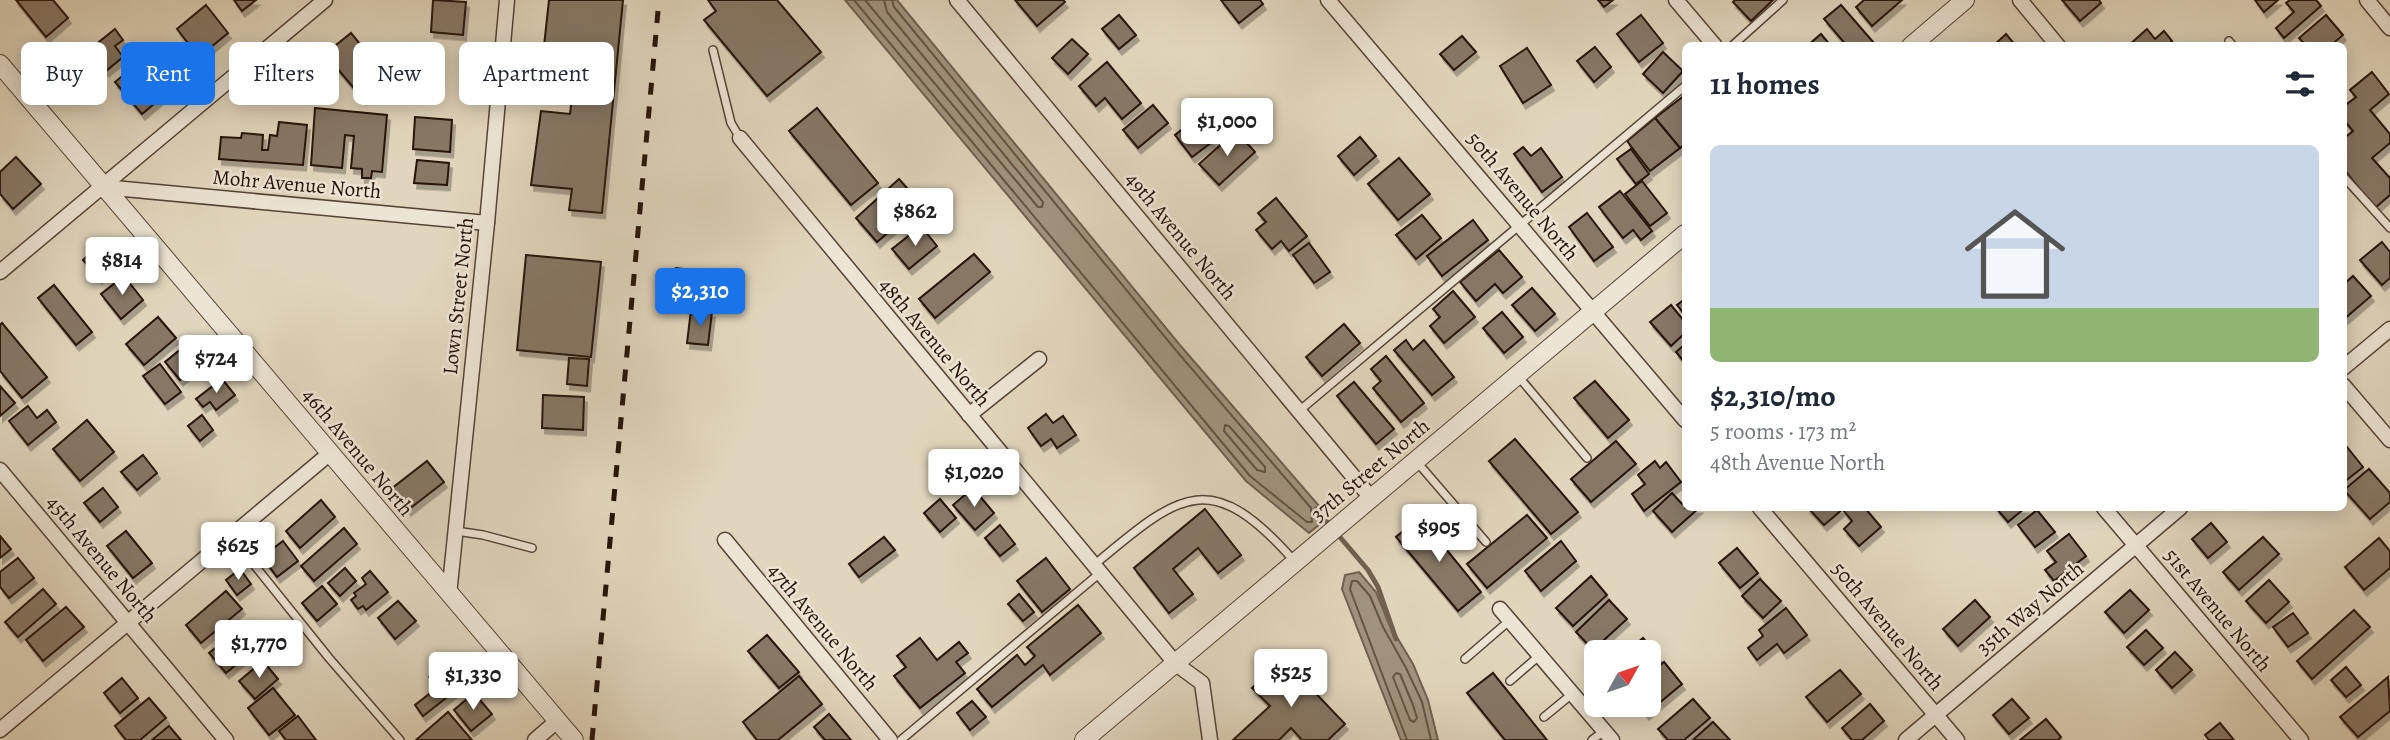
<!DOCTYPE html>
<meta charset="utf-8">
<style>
:root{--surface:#fff;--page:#f2f2f3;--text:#1f2937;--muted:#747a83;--accent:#1a73e8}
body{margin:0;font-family:Alegreya,serif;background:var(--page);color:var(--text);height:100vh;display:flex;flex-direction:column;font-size:26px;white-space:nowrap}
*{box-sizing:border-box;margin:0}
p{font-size:23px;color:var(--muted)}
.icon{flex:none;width:38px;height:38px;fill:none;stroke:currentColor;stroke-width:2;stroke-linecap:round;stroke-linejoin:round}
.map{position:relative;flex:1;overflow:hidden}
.sheet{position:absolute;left:1682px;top:42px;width:665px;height:469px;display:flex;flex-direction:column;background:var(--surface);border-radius:10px;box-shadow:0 4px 18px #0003}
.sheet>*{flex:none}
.guide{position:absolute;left:21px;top:42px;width:665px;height:63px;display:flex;gap:14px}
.needle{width:46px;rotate:50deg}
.fabs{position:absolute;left:1584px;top:640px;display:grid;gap:14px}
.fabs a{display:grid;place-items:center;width:77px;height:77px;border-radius:10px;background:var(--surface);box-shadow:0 4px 18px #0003;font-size:35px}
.price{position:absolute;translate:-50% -60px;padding:0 16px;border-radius:7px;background:#fff;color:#222;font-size:23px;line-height:46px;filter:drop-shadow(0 2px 4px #0008)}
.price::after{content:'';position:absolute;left:50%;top:42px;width:21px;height:16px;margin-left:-10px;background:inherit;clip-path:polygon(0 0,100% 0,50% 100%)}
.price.on{background:var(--accent);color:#fff}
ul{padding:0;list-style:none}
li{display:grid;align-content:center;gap:14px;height:371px;padding:0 28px}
li span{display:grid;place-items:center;height:217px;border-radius:10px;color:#555}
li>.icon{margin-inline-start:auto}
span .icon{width:126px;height:126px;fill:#fffc;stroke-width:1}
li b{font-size:30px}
h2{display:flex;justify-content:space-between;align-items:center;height:84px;padding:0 28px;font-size:30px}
.tag{padding:0 24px;border-radius:10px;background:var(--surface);box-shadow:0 4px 18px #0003;font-size:24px;line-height:63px}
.tag.on{background:var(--accent);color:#fff}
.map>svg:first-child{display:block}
.water{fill:#a1947f;stroke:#70604f;stroke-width:2}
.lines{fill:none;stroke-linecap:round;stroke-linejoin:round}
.shore{stroke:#645444;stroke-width:2}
.stream{stroke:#70604f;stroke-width:5}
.building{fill:#877866;stroke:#261308;stroke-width:2;filter:url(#shadow)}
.service-casing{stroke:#554435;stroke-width:10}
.minor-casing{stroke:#554435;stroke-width:17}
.tertiary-casing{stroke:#554435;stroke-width:20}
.service{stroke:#ece4d4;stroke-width:7}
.minor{stroke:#ece4d4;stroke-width:14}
.tertiary{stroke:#ece4d4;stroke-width:18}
.rail{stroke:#261308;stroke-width:5;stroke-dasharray:12 12;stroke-linecap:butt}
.labels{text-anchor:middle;stroke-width:5;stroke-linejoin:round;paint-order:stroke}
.street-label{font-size:21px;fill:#261308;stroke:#ece4d4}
</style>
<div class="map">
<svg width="2390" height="740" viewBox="0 0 2390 740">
<defs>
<filter id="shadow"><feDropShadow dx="3" dy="5.5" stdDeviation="0" flood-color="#0004"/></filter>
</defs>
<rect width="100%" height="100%" fill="#e1d6bd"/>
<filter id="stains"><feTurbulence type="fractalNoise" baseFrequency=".00286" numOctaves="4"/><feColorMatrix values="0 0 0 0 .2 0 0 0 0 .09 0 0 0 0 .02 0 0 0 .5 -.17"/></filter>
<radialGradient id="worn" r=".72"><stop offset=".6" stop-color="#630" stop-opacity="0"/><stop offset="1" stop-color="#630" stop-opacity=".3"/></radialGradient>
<g class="water">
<path d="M845 0H897L1179 344 1319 506 1320 524 1309 533 1246 481Z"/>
<path d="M1359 572 1376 592 1389 624 1413 664 1428 700 1438 740H1401L1342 589 1345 575Z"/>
</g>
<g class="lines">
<g class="shore">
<path d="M854 0 1250 476 1307 522H1312L1311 508 1174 348 894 7 892 0"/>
<path d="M865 0 1038 207H1042L1043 202 887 12 884 0"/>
<path d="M1225 425 1229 426 1265 467V472L1257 470 1224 431Z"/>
<path d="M1396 673 1400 674 1413 705 1417 718 1414 722 1410 720 1393 677Z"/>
<path d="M1407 740 1350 589 1352 581H1357L1370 596 1383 627 1406 668 1422 702 1431 740"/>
</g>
<path class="stream" d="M1316 509 1368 570 1378 587 1396 639"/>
</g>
<g class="building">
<path d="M16 0H53L68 18 46 37Z"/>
<path d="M234 0H256L242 11Z"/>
<path d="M433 0 466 2 463 35 431 32Z"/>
<path d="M549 0H623L602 213 569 210 572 189 531 185 541 111 570 114 572 96 539 92Z"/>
<path d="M708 0H777L821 52 767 96 704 20 716 11Z"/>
<path d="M1015 0H1063L1065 2 1037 26Z"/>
<path d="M1221 0H1260L1263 4 1239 23Z"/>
<path d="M1598 0H1613L1604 7Z"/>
<path d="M1735 0H1773L1751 21 1733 2Z"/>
<path d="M1864 0H1902L1872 26 1856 7Z"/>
<path d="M2062 0H2099L2101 3 2080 21Z"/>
<path d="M2255 0H2278L2264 12Z"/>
<path d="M2290 0H2316L2321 6 2284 38 2276 28 2294 12 2286 3Z"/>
<path d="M206 5 228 33 199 57 177 29Z"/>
<path d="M1841 5 1874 43 1871 46H1847L1824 19Z"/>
<path d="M1119 15 1136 35 1119 49 1102 29Z"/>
<path d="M1641 15 1663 43 1639 62 1617 34Z"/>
<path d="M2326 15 2343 35 2330 46H2306L2299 38Z"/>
<path d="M115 29 123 40 115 46 123 57 106 71 89 50Z"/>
<path d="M2147 29 2155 39 2164 31 2172 41 2167 46H2128Z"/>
<path d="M351 33 382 71 366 84 372 92 363 99 325 54Z"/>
<path d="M1821 34 1831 46H1807Z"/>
<path d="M2006 34 2016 46H1993Z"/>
<path d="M1462 36 1476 52 1454 70 1440 54Z"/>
<path d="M1072 39 1088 54 1068 74 1052 58Z"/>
<path d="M1595 47 1611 67 1594 82 1577 61Z"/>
<path d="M1527 48 1551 85 1523 103 1500 66Z"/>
<path d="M1663 52 1683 71 1663 93 1643 74Z"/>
<path d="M145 57 172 89 142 114 115 82Z"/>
<path d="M1107 62 1141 103 1122 119 1105 98 1096 106 1079 86Z"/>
<path d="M2372 72 2389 94 2370 110 2390 134V143L2372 158 2390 178V195L2375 208 2343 168V139L2353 131 2343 119V107L2356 97 2350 90Z"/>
<path d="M1685 95V144L1680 148 1655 118Z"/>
<path d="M1153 105 1168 123 1138 148 1123 130Z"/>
<path d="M315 108 387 115 382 172 372 171 371 178H362V169L351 168 354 136 345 135 342 168 311 165Z"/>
<path d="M817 108 878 183 851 205 789 131Z"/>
<path d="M415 117 452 120 450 152 413 149Z"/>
<path d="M1655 118 1680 148 1650 171 1627 141Z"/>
<path d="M1194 120 1212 142 1192 157 1175 135Z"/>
<path d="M279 122 307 125 303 165 219 159 221 137 241 138 242 133 263 135 262 150H268L270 135 277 136Z"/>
<path d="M1236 131 1255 152 1219 185 1199 164Z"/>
<path d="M1360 137 1376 156 1354 175 1338 156Z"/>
<path d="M1523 147 1531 156 1541 148 1562 177 1542 192 1514 154Z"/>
<path d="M1631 149 1649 174 1636 184 1617 159Z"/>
<path d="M16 157 41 184 13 209 0 194V172Z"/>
<path d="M1399 158 1430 194 1398 220 1368 184Z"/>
<path d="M417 160 449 163 447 185 414 183Z"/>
<path d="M899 179 921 204 877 242 856 218Z"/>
<path d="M1642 181 1667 213 1650 226 1625 194Z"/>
<path d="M1620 191 1652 231 1641 240 1633 230 1623 238 1599 207Z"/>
<path d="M1276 198 1307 236 1289 251 1281 241 1272 249 1256 230 1266 222 1258 213Z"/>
<path d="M1587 213 1613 247 1594 261 1569 227Z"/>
<path d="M1422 215 1441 238 1416 259 1396 235Z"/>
<path d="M1473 220 1488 240 1442 276 1427 256Z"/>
<path d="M921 226 937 246 909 269 892 249Z"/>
<path d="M2382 242 2390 252V278L2382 285 2360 260Z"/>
<path d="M1309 243 1330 272 1314 283 1293 255Z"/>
<path d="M99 245 116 263 99 278 83 260Z"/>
<path d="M1499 250 1522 277 1503 293 1495 284 1476 301 1460 282Z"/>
<path d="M974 254 990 272 935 318 919 299Z"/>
<path d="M526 255 601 262 591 357 517 350Z"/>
<path d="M676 268 706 272 702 298 672 294Z"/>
<path d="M124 276 143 300 121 319 101 294Z"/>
<path d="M2353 276 2371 296 2343 320V285Z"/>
<path d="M54 285 92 332 76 345 38 298Z"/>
<path d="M1532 288 1555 314 1535 331 1512 305Z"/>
<path d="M1453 291 1475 317 1444 343 1430 326 1440 317 1433 309Z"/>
<path d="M1685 299V315L1677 305Z"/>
<path d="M1671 305 1685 322V333L1671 346 1650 322Z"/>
<path d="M691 310 712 312 708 345 687 343Z"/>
<path d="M1502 312 1523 337 1504 353 1483 328Z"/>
<path d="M158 317 176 338 144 365 126 344Z"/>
<path d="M2 323 47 377 22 398 0 371V325Z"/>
<path d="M1344 324 1360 343 1322 376 1306 357Z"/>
<path d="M1406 340 1413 350 1424 340 1454 377 1432 395 1394 350Z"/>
<path d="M1685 344V363L1676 352Z"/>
<path d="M186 345 201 362 180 380 165 362Z"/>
<path d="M1386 356 1424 403 1401 422 1373 388 1381 381 1371 369Z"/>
<path d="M569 358 589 359 587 386 567 384Z"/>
<path d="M160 364 181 392 165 404 143 376Z"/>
<path d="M222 379 235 395 216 410 210 402 203 407 196 399Z"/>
<path d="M1595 381 1629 420 1608 438 1574 398Z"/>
<path d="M1354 382 1394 429 1376 444 1337 396Z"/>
<path d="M0 386 15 403 0 416Z"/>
<path d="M543 395 584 397 583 430 542 428Z"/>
<path d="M28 406 37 418 47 410 56 422 28 445 9 421Z"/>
<path d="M1046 414 1053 423 1063 416 1076 435 1057 448 1051 439 1041 446 1028 428Z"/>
<path d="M202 415 213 430 200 441 188 426Z"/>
<path d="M87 420 114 452 80 481 53 449Z"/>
<path d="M1515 439 1578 512 1551 534 1489 461Z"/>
<path d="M1616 441 1636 464 1591 502 1571 479Z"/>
<path d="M2343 442 2363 467 2343 483Z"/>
<path d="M143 455 157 473 137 490 121 472Z"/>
<path d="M427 461 444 482 408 510 391 489Z"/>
<path d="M1655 461 1660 468 1666 462 1681 482 1644 511 1632 494 1645 484 1638 475Z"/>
<path d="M2369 469 2390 493V502L2370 519 2344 490Z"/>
<path d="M103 488 118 507 100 522 84 503Z"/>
<path d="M973 488 994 513 975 530 953 505Z"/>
<path d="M1672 493 1682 504 1685 501V508H1699L1672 532 1653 511Z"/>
<path d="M940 499 956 518 940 532 924 513Z"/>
<path d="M321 500 335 517 300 548 286 531Z"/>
<path d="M1808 508H1844L1824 525Z"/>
<path d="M1847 508H1865L1881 527 1859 546 1844 529 1852 521 1844 511Z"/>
<path d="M1996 508H2025L2008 522Z"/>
<path d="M1205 509 1241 555 1218 573 1198 548 1173 569 1193 594 1169 613 1134 568Z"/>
<path d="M2037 510 2055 532 2035 547 2018 525Z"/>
<path d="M1527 515 1547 538 1487 588 1467 564Z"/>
<path d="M1420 517 1481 592 1458 611 1396 537Z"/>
<path d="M2211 523 2227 542 2208 558 2192 539Z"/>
<path d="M1000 525 1015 544 1000 556 985 538Z"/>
<path d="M344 528 357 544 314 581 301 566Z"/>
<path d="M126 531 152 563 133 578 107 546Z"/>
<path d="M2069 534 2086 556 2054 581 2045 570 2056 562 2047 551Z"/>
<path d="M0 536 11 549 0 558Z"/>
<path d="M884 537 895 550 859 577 849 564Z"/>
<path d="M2263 537 2279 554 2239 590 2223 572Z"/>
<path d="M2379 538 2390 551V568L2364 590 2345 567Z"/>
<path d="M283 541 298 561 277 577 262 557Z"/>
<path d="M1561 541 1576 561 1541 591 1525 571Z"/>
<path d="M1737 548 1758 573 1740 588 1719 563Z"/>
<path d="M18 558 34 578 9 598 0 587V572Z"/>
<path d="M1046 558 1070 589 1042 612 1017 581Z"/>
<path d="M345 568 356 581 340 596 328 583Z"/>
<path d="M240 569 251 584 237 595 226 580Z"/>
<path d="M370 571 388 592 366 610 363 606 358 609 351 600 356 596 354 593 366 584 362 578Z"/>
<path d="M1591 576 1607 595 1573 626 1556 608Z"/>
<path d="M1760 579 1781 601 1763 618 1742 596Z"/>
<path d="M2269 580 2289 602 2266 623 2246 601Z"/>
<path d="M322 586 337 604 317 621 302 603Z"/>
<path d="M43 589 56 604 18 637 5 622Z"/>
<path d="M2130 590 2149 610 2124 633 2105 612Z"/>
<path d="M226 591 242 609 201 643 186 625Z"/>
<path d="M1019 594 1034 612 1023 621 1008 604Z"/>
<path d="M1609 600 1627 619 1593 650 1576 632Z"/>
<path d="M1975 600 1990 617 1958 646 1943 629Z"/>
<path d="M398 601 416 621 395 639 378 618Z"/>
<path d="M1078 605 1101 633 1050 675 1043 665 992 707 977 689 1017 655 1025 665 1035 656 1027 647Z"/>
<path d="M66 607 84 627 43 661 26 640Z"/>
<path d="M1786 608 1807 635 1784 653 1777 644 1757 660 1748 648 1763 636 1759 630Z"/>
<path d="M2354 610 2370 627 2312 679 2297 661Z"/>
<path d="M2293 613 2308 633 2288 647 2273 627Z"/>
<path d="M2146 630 2163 648 2144 665 2127 647Z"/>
<path d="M767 635 799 672 779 688 748 651Z"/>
<path d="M920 638 937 660 959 642 968 653 956 662 965 673 920 708 894 676 906 667 897 656Z"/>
<path d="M1643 638 1659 657 1648 665V653H1626Z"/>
<path d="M227 639 244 658 226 673 209 653Z"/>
<path d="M2175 652 2192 670 2172 688 2156 670Z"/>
<path d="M452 659 469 680 423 716 415 705 438 687 429 677Z"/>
<path d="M1283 659 1345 724 1328 740H1302L1291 728 1279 740H1233L1270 706 1252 688Z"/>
<path d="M263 661 278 679 255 699 239 681Z"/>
<path d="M1664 662 1682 684 1646 714 1639 705H1648V675Z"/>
<path d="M2346 667 2361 685 2346 697 2331 680Z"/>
<path d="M1840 670 1861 694 1827 722 1806 697Z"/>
<path d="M1493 673 1547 740H1505L1467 693Z"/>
<path d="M799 676 822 704 778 740H757L743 722Z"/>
<path d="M2388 677 2390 711 2358 737 2340 717Z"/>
<path d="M122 678 138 698 120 713 104 693Z"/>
<path d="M273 688 295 715 269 735 248 708Z"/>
<path d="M474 693 492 714 471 731 454 710Z"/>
<path d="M149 698 166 718 140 740H126L115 726Z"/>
<path d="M1693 699 1710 718 1684 740H1668L1658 729Z"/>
<path d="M2012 699 2029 718 2009 734 1993 715Z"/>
<path d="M972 701 986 717 970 730 957 713Z"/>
<path d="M1870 704 1884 721 1862 740H1852L1842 728Z"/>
<path d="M448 712 472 740H416Z"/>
<path d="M829 714 851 740H825L814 727Z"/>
<path d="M298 716 316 740H286L279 731Z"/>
<path d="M2046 719 2061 737 2058 740H2020Z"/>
<path d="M1713 722 1730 740H1693Z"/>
<path d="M2220 723 2234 740H2209L2205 735Z"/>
<path d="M169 726 181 740H152Z"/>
</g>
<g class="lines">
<g class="service-casing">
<g id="service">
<path d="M2229 41 2233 46"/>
<path d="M1732 46 1783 0"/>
<path d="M713 50 731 123 740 138"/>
<path d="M2343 176 2390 228"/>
<path d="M1518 376 1587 458"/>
<path d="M1299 411 1685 86"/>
<path d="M1417 462 1486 542"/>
<path d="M456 531 483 535 532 548"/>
<path d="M231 536 329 658 400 740"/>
<path d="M1094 565C1181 492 1211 466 1296 563"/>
<path d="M1465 659 1509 621"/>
<path d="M1510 681 1540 655"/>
<path d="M1544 717 1572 694"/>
<path d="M901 740 1100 573"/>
<path d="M1592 740 1604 731"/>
</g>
</g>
<g class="minor-casing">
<g id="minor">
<path d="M957 0 1372 499"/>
<path d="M1328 0 1685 420"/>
<path d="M1676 0 1715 46"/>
<path d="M2020 0 2058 46"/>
<path d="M2367 0 2390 28"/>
<path d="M740 138 1176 664 1202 683 1210 740"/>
<path d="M103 187 487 223"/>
<path d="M0 272 325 0"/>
<path d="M2343 368 2390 329"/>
<path d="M2343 385 2390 440"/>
<path d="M969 415 1039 359"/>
<path d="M0 470 226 740"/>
<path d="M1760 508 1957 740"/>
<path d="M2104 508 2301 740"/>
<path d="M725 540 890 740"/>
<path d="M449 595 487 223 507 0"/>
<path d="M1500 609 1612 740"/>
<path d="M0 730 329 454"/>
<path d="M535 740 557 721"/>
<path d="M1906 740 2180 508"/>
</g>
</g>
<g class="tertiary-casing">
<g id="tertiary">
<path d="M1911 46 1965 0"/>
<path d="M0 64 574 740"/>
<path d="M1084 740 1685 234"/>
</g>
</g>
<use href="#service" class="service"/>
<use href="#minor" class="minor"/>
<use href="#tertiary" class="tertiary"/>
<path class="rail" d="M592 740 659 0"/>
</g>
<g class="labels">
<g class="street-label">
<text transform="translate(297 184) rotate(5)" y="7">Mohr Avenue North</text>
<text transform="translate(1523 196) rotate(50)" y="7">50th Avenue North</text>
<text transform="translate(1181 236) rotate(50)" y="7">49th Avenue North</text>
<text transform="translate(458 296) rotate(-84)" y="7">Lown Street North</text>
<text transform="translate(935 342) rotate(50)" y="7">48th Avenue North</text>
<text transform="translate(358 452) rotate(50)" y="7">46th Avenue North</text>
<text transform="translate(1370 470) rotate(-40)" y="7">37th Street North</text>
<text transform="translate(102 559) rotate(50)" y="7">45th Avenue North</text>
<text transform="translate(2030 608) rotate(-40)" y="7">35th Way North</text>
<text transform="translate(2218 610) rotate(50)" y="7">51st Avenue North</text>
<text transform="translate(1888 626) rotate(50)" y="7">50th Avenue North</text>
<text transform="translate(823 627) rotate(50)" y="7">47th Avenue North</text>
</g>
</g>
<rect width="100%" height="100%" filter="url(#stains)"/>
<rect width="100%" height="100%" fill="url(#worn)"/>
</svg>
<div class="fabs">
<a><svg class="needle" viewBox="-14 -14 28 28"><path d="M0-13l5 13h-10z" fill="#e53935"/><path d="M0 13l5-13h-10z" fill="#747a83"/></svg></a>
</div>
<b class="price" style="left:1227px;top:158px">$1,000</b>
<b class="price" style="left:915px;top:248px">$862</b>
<b class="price" style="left:122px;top:297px">$814</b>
<b class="price on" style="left:700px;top:328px">$2,310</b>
<b class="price" style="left:216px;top:395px">$724</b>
<b class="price" style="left:974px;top:509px">$1,020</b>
<b class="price" style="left:1439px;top:564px">$905</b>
<b class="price" style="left:238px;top:582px">$625</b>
<b class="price" style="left:259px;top:680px">$1,770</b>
<b class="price" style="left:1291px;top:709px">$525</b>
<b class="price" style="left:473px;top:712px">$1,330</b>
<div class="guide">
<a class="tag">Buy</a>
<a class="tag on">Rent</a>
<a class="tag">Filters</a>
<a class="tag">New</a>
<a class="tag">Apartment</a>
</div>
<section class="sheet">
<h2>11 homes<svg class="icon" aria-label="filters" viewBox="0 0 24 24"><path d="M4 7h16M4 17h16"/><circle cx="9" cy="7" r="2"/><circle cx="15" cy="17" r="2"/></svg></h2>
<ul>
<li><span style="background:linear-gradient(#c9d6e8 75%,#8fb573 0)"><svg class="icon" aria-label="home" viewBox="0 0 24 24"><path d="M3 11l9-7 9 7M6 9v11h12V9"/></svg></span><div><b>$2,310/mo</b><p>5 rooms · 173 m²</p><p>48th Avenue North</p></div></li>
</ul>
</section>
</div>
